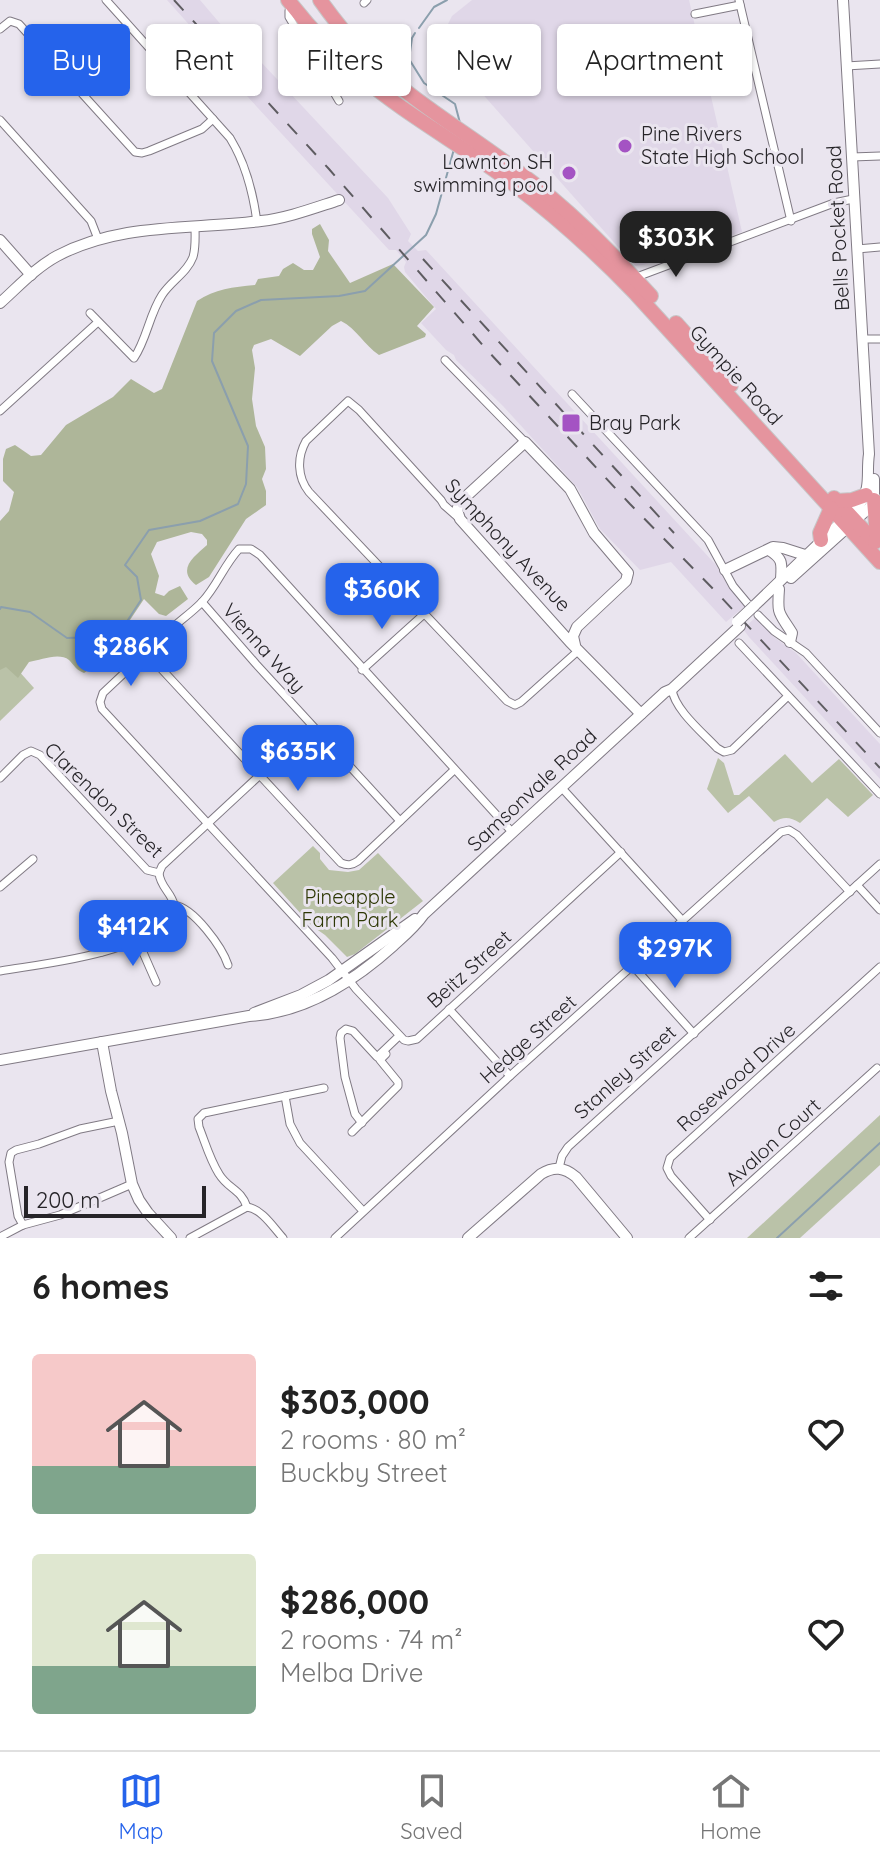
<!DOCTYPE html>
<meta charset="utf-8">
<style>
:root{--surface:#fff;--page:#f6f6f6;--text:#222;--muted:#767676;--line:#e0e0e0;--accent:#2563eb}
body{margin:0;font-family:Quicksand,sans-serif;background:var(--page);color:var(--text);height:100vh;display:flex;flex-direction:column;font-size:30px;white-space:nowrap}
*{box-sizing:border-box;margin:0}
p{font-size:26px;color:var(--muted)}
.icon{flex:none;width:44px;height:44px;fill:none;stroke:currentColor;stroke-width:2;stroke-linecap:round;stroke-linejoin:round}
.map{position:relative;height:1238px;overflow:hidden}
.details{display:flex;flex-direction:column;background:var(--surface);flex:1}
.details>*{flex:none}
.guide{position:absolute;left:24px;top:24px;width:832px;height:72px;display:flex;gap:16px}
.scale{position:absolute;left:24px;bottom:20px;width:182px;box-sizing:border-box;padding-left:8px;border:4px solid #262428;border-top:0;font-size:22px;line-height:28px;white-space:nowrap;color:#262428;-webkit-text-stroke:6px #eae5ef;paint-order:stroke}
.price{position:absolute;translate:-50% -68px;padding:0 18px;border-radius:16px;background:var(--accent);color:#fff;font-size:26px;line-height:52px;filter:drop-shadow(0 2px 4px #0008)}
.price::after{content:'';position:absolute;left:50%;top:48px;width:24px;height:18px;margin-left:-12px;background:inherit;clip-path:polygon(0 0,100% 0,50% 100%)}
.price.active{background:#222;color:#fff}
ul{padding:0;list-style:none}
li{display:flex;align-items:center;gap:24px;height:200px;padding:0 32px}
li span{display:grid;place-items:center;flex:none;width:224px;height:160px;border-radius:8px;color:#555}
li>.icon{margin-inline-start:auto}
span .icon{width:96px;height:96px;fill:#fffc;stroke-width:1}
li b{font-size:34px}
h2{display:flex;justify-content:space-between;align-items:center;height:96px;padding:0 32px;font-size:34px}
.tag{padding:0 28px;border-radius:8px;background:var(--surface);box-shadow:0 2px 6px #0004;font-size:28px;line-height:72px}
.tag.active{background:var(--accent);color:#fff}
.menu{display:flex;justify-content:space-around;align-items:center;height:112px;border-top:2px solid var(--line);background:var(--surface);font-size:22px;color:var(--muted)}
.menu a{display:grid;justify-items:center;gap:4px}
.menu .active{color:var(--accent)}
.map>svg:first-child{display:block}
.built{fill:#e0d7e8}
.green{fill:#bac2a8}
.forest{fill:#aeb699}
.water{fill:#b6d4e6;stroke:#8b9fad;stroke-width:2}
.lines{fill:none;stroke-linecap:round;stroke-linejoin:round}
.stream{stroke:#8b9fad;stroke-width:2}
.street-casing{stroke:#807a84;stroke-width:9}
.secondary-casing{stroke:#807a84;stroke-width:12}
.highway-casing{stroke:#c7c6c7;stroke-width:16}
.street{stroke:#fff;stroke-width:7}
.secondary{stroke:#fff;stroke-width:10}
.highway{stroke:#e5949e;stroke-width:14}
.rail{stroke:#5e5c61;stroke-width:2;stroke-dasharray:14 14;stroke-linecap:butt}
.secondary-bridge-casing{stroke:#807a84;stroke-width:12;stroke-linecap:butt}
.secondary-bridge{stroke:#fff;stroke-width:10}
.poi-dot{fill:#a453c3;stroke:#eae5ef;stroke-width:3}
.labels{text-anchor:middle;stroke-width:6;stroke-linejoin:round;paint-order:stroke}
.poi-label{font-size:20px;fill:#262428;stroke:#eae5ef;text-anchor:start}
.street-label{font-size:20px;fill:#262428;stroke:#eae5ef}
.park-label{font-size:20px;fill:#2d3704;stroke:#eae5ef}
</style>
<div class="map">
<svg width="880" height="1238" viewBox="0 0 880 1238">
<rect width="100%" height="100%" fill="#eae5ef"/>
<g class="built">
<path d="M167 0H200L223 27 234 33 388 198 411 234 408 241 418 251 426 250 716 565 729 588 745 606 726 622 671 562 640 570 600 529 577 487 503 406 456 360 454 355 446 350 421 323 436 309 405 272 404 267 406 262 396 250H389L210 56 202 39Z"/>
<path d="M472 0H689L742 232 643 265 635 266 440 46 444 32 452 16Z"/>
<path d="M756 617 775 638 796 653 880 744V779L749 637 743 629Z"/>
</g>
<g class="green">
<path d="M0 650 34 688 0 721Z"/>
<path d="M785 754 812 783 839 759 873 795 848 817 827 798 800 823C790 817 784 816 774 822L749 796 728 813 707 789 718 758 724 763 734 795H739Z"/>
<path d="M313 846 320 853V859L329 870 348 872 359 870 378 853 423 901 355 954 347 957 325 935 312 926 273 883Z"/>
<path d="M880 1115V1165L800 1238H747Z"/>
</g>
<path class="forest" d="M320 224 329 240 328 251 350 283 393 264 434 307 417 326 426 334 425 337 379 355C364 345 357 329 341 321L332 326 300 356 271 339 254 345 252 350 255 368 252 399 256 426 265 447 266 469 262 479 266 491V505L246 519 209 577 196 585C176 569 194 557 207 545V540L202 534 191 532 157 542 151 554 159 576 155 593 164 596 169 591 180 586 188 599 166 616 159 614 144 599 124 629 99 649 93 667 84 673C76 670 75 666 69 660 59 652 41 660 29 662L18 678 6 667 0 670V521L9 511 14 492 3 481V459L6 449 15 445 31 456 41 455 66 425 113 397 131 379 154 393 162 389 197 301C215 289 233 287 255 285L258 279 279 276 283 269 293 263 304 270H313L320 257 312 234V229Z"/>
<path class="water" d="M148 621 160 625 112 670 100 663 99 655 133 623Z"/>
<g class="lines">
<g class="stream">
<path d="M419 28 434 7 447 0"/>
<path d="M415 33 412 38 409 59 424 83 455 104 460 123"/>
<path d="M0 609 1 607 30 612 67 638 95 637 124 626 141 600 137 577 125 565 149 530 200 521 238 504 246 484 248 446 212 361 214 333 236 311 261 300 339 296 365 291 426 235 436 214 454 149"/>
<path d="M777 1238 880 1143"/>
</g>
<g class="street-casing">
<g id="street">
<path d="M106 0 230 138C246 164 253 192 257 222"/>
<path d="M739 0 791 221"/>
<path d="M364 3 367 0"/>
<path d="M291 5 289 11V17L339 101"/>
<path d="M695 14 740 5"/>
<path d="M0 29 10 21 19 24 135 152 142 153 149 151 202 129 213 119"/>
<path d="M846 66 880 64"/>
<path d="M325 76C339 68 352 59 351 43"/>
<path d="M0 120 91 221 98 239"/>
<path d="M852 157 880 156"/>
<path d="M857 249 880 247"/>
<path d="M634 278 834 203 853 199"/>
<path d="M90 313 134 358C147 339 149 315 162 295 171 281 187 273 193 257 196 247 195 236 195 226"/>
<path d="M862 339H880"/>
<path d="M445 360 525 442"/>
<path d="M572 394 708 540 733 586 748 604"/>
<path d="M0 411 98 322"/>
<path d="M460 519 444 505 441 500 359 410 348 401 306 441C297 457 297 477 309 492L507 701 515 705 521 702 579 650"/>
<path d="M202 602 256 664 400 821"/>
<path d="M758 615 774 631 806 653 880 733"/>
<path d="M739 643 880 794"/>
<path d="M149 658H143L137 661 103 693 100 702 102 709 332 958 356 989 404 1040 408 1041 417 1039 621 852"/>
<path d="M149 658C157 634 185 620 202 602 217 586 224 565 239 549H251L260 555 512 832"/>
<path d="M149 658 155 662 341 863C348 866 352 865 358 861L454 770"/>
<path d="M362 670 423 615"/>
<path d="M672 689C674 709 703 733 717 748L724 752 732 750 788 696"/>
<path d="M0 778 23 755 31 751 40 755 147 870 159 873C160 887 172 893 174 905"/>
<path d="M561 787 682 920"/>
<path d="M159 873 162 866 260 775"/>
<path d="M857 885 880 910"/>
<path d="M0 887 33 859"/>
<path d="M174 905C194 908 222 947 228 965"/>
<path d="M91 914 102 952"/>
<path d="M138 941 156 982"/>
<path d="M633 966 694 1034"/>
<path d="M0 971C45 963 158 954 174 905"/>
<path d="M449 1009 510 1076"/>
<path d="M285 1096 290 1124 300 1143 363 1211"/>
<path d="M362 1123 355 1114 345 1077 340 1038 341 1033 346 1029 353 1031 377 1057 399 1036"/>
<path d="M352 1132 398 1086V1082L380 1060 386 1054"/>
<path d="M559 1168 562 1156 568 1147 880 864"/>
<path d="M247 1207C241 1189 228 1189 219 1174 210 1160 205 1142 199 1127L198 1119 204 1113 324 1088"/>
<path d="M247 1207C262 1209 273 1227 283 1238"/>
<path d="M710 1220 671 1176 667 1168 670 1158 880 967"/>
<path d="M23 1225 18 1216 9 1162 11 1153 16 1150 39 1144 80 1129 119 1121"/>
<path d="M0 1237 23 1225 60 1215 132 1184"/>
<path d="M190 1238 247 1207"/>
<path d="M335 1238 510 1076 781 832 789 830 797 835 850 892"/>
<path d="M689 1238 877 1068"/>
</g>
</g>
<g class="secondary-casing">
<g id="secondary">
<path d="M0 240 31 275"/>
<path d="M0 303C18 287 35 268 57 256 121 222 192 230 261 221 288 218 314 208 339 200"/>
<path d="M769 550C783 559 782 563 781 579"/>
<path d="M725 570 773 547 783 548 805 555"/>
<path d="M791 578 870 507 874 500V479"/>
<path d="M779 589C777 616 779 612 792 633L790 642"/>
<path d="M754 606 859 505C872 487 866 474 869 454L843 0"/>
<path d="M575 645 573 636 577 627 626 581 628 573 594 533 570 489 525 442 460 502 457 510 460 519 570 642 641 714"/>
<path d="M254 1013 301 995 329 980 415 919"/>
<path d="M102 1042 111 1091 122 1133 132 1184 139 1200 148 1213 171 1238"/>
<path d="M0 1060 249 1016C304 1013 353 982 393 946 404 936 415 927 424 914L665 692 672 689 740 626"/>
<path d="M468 1238 541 1174C554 1166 564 1167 576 1177L627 1238"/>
</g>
</g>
<g class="highway-casing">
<g id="highway">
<path d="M288 0C309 27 333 53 359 75 404 113 456 142 504 177 551 212 595 251 636 294L880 562"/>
<path d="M320 0C342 31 368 61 398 85 436 116 478 141 517 171 567 207 610 251 651 296"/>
<path d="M676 323 731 385"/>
<path d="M834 498 869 536"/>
<path d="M874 500 877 536 875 542"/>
<path d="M837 501 852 500 866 495"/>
<path d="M821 540 820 533 831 508"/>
</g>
</g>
<use href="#street" class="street"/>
<use href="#secondary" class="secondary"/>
<use href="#highway" class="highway"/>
<g class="rail">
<path d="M174 0 329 169 487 350 630 504 720 596 880 768"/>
<path d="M423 259 674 533"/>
</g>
<g class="secondary-bridge-casing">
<path id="secondary-bridge" d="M737 622 754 606"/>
</g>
<use href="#secondary-bridge" class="secondary-bridge"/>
</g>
<g class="poi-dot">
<circle cx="625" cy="146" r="8"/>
<circle cx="569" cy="173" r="8"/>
<rect x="561" y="413" width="20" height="20" rx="4"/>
</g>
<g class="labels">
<g class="poi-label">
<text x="641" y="141">Pine Rivers<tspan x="641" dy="23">State High School</tspan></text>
<text x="553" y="169" text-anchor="end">Lawnton SH<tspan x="553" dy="23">swimming pool</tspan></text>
<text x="589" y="430">Bray Park</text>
</g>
<g class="street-label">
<text transform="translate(838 228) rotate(-93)" y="7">Bells Pocket Road</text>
<text transform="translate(736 375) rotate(48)" y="7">Gympie Road</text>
<text transform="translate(508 545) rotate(47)" y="7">Symphony Avenue</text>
<text transform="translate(264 648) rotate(48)" y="7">Vienna Way</text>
<text transform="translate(532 790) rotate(-43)" y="7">Samsonvale Road</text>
<text transform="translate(104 800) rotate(44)" y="7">Clarendon Street</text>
<text transform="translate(469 969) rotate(-42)" y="7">Beitz Street</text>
<text transform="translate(528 1039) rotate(-42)" y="7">Hedge Street</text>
<text transform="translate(625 1072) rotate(-42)" y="7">Stanley Street</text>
<text transform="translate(736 1077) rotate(-42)" y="7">Rosewood Drive</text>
<text transform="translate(773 1142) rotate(-42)" y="7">Avalon Court</text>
</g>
<g class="park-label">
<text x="350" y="904">Pineapple<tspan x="350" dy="23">Farm Park</tspan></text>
</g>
</g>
</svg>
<div class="scale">200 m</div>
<b class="price active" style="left:676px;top:279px">$303K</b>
<b class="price" style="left:382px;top:631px">$360K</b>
<b class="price" style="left:131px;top:688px">$286K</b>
<b class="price" style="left:298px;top:793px">$635K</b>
<b class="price" style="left:133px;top:968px">$412K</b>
<b class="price" style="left:675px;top:990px">$297K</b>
<div class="guide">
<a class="tag active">Buy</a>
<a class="tag">Rent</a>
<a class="tag">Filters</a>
<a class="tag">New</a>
<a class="tag">Apartment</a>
</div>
</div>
<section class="details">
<h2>6 homes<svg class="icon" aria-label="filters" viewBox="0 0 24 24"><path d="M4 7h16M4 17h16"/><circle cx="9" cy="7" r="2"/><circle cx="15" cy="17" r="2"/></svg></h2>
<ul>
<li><span style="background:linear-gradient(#f6c9c9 70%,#7fa58c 0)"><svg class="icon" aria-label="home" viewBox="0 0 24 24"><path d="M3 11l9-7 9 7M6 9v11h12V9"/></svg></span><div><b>$303,000</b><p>2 rooms · 80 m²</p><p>Buckby Street</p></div><svg class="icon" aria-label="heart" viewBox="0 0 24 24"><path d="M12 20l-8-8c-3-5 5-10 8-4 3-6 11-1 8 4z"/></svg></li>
<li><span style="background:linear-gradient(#dfe7d0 70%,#7fa58c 0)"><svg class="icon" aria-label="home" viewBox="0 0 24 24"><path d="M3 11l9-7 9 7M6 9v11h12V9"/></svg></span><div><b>$286,000</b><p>2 rooms · 74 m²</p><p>Melba Drive</p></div><svg class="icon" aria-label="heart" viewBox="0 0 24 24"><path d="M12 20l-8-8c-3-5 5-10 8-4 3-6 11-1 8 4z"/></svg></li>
</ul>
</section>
<nav class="menu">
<a class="active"><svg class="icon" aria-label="map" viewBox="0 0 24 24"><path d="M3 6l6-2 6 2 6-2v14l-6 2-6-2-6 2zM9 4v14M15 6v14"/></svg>Map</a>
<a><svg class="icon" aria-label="saved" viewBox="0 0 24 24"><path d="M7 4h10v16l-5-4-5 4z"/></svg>Saved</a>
<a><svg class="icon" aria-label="home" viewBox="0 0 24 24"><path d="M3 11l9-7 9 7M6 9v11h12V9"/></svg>Home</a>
</nav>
